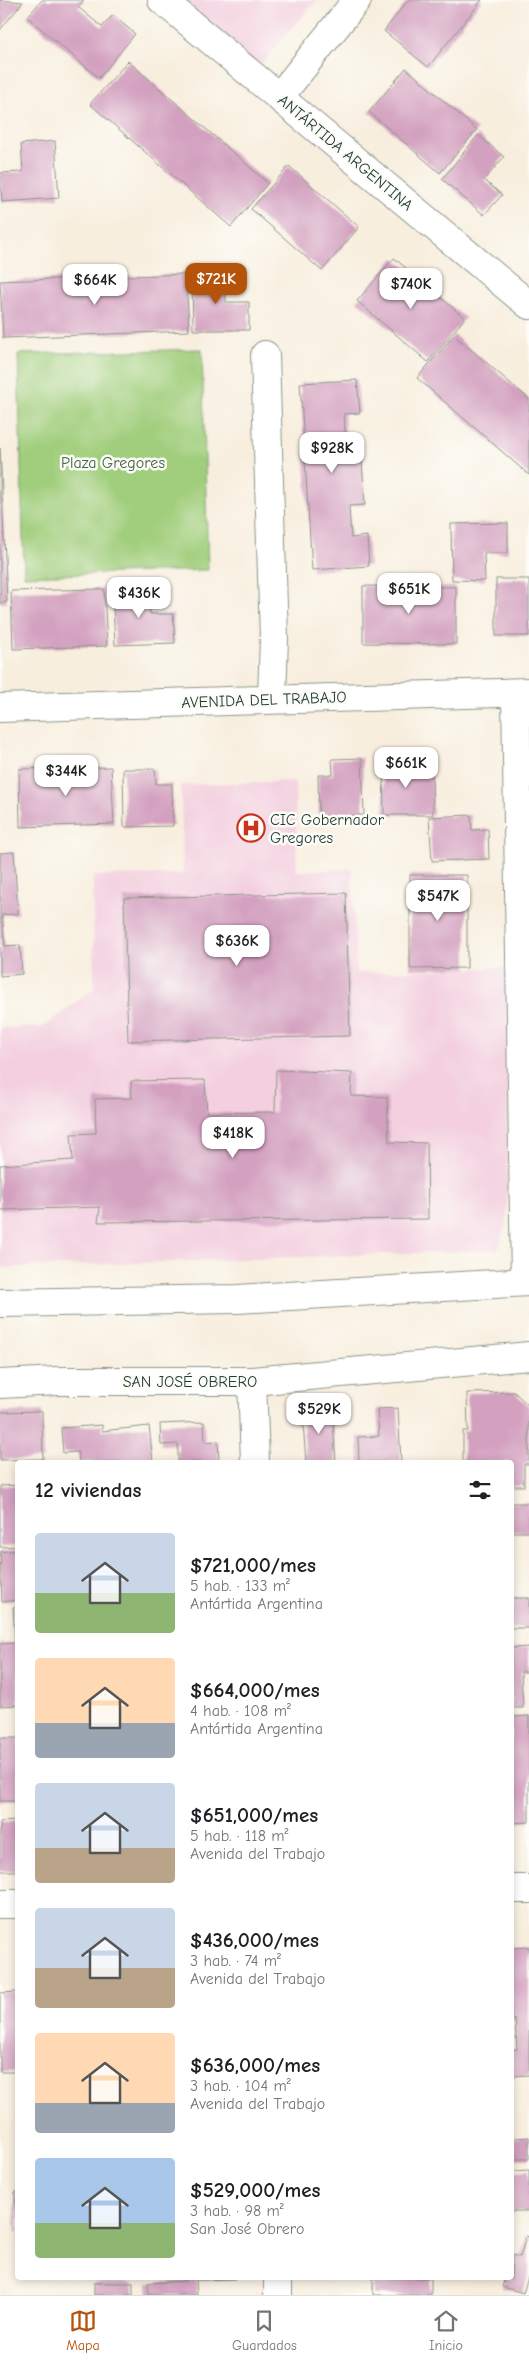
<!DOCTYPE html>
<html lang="es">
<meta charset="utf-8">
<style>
:root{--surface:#fff;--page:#f2f2f2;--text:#202124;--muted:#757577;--line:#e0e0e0;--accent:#b45309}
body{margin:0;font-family:"Comic Neue",sans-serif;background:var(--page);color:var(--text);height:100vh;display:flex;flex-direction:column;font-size:19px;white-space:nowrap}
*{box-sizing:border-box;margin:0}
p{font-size:16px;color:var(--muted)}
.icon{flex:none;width:28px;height:28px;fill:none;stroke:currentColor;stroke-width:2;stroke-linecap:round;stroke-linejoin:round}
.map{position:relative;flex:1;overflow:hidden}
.panel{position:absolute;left:15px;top:1460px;width:499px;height:820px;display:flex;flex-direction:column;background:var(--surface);border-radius:5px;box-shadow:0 2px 8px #0003}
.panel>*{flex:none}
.price{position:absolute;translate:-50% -42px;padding:0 11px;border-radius:10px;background:#fff;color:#222;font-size:16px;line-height:32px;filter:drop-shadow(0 1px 2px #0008)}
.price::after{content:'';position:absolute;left:50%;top:30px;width:15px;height:11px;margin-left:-8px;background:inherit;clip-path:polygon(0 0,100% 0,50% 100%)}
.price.active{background:var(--accent);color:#fff}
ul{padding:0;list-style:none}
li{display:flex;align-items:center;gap:15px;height:125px;padding:0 20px}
li span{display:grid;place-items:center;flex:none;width:140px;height:100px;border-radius:5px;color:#555}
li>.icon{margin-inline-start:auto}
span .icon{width:60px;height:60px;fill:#fffc;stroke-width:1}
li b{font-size:21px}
h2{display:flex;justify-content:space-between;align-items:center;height:60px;padding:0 20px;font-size:21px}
.tabs{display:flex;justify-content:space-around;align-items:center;height:70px;border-top:1px solid var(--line);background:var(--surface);font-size:14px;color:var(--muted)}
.tabs a{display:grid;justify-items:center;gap:2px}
.tabs .active{color:var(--accent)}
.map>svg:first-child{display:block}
.built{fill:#f3cfdf}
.green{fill:#a0ce7b;stroke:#608658}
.building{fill:#d3a0c0}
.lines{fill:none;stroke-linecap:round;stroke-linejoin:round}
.minor-casing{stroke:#8c9689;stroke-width:30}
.tertiary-casing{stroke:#8c9689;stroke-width:30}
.minor{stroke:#fff;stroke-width:28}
.tertiary{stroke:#fff;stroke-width:28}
.labels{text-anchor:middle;stroke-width:5;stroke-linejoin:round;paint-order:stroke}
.street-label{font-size:16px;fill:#1f3d34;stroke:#fdfcf7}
.park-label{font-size:16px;fill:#3f6146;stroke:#fdfcf7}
.poi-label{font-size:16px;fill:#1f3d34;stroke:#fdfcf7;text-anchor:start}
</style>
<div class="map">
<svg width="529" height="2295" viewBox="0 0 529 2295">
<rect width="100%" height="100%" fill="#fdfcf7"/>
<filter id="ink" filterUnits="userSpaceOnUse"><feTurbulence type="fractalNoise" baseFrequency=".02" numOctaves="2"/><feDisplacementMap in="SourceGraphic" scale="10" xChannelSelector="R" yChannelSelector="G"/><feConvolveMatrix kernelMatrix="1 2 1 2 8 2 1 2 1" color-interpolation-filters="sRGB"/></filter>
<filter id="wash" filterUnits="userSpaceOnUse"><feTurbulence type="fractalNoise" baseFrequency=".0096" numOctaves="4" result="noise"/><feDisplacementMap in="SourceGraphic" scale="20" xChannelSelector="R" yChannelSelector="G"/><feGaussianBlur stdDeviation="1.12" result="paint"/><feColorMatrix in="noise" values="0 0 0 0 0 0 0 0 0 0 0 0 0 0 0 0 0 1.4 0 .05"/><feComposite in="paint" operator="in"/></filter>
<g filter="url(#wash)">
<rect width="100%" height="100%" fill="#f8eede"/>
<g class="built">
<path d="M162 0H317L252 75Z"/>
<path d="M295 781 297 871 352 869 357 973 510 967 507 1220 498 1250 0 1268V1028L43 1027 94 989 93 876 183 874 181 785Z"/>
</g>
<path class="green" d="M202 349 208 570 24 576 18 354Z"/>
<g id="blocks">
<g class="building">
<path d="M0 0 23 2 0 30Z"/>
<path d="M42 0H84L78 7 102 27 113 15 135 34 99 78 27 17Z"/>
<path d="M408 0H482L428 67 384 31Z"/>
<path d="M128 61 268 183 231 227 90 104Z"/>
<path d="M406 68 477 130 440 173 369 112Z"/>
<path d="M478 135 504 157 484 180 502 195 484 215 442 179Z"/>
<path d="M55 141 59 198 2 202 0 173 23 172 21 144Z"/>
<path d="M289 166 359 227 322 271 251 209Z"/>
<path d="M394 258 465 318 428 362 357 301Z"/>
<path d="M226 272V302H249V330H193L192 273Z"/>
<path d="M186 274 189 331 3 338 0 281Z"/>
<path d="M454 335 529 399V475L417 378Z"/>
<path d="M357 380 360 413 344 414 346 445 361 444 365 505 349 506 351 538 367 536 369 566 312 570 300 383Z"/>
<path d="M0 448 7 602 0 603Z"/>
<path d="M508 523V553H484L485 581 452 580 451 524Z"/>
<rect x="496" y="579" width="33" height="57"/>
<path d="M363 586 456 587V644L363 643Z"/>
<path d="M149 587 150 614H173L175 643 115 645 112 588Z"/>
<path d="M104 589 107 646 13 649 11 591Z"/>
<path d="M362 758 364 815 319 817 318 775H333L332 759Z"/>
<path d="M399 758H416V773H432L433 815H384L383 759Z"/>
<path d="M111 767 114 824 20 827 19 769Z"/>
<path d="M123 769H155L156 784H172L173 826 124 827Z"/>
<path d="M471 815 472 830 488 829 489 859 432 861 429 817Z"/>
<path d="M14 852 18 914 2 915 5 946 20 945 22 974 0 976V853Z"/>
<path d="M410 875H467V968L410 969Z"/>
<path d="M346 893 350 1036 128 1041 124 898Z"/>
<path d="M276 1070 352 1073 351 1096 387 1097 389 1142 427 1143 428 1219 98 1222 100 1207 0 1210V1165L73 1160 71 1134 96 1133 95 1099 132 1098 131 1081 205 1080 207 1113 275 1112Z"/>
<path d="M514 1392 529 1406V1464H524V1486H511V1462H463V1431H468L467 1393Z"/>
<path d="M332 1408 336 1462H306L302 1410Z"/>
<path d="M398 1408 401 1462H359L358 1437 379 1436 377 1409Z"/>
<path d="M42 1411 43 1459 0 1460V1412Z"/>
<path d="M204 1422 205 1442 218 1441 219 1462H178V1444L161 1445 160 1424Z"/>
<path d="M102 1425V1431L149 1426 153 1462H79L78 1452 63 1453 61 1428Z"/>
<path d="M18 1485V1546L0 1547V1486Z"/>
<rect x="511" y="1503" width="18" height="29"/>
<path d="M18 1550V1600L2 1602 0 1552Z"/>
<rect x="511" y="1598" width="18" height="30"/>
<path d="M13 1607H18V1705L0 1706V1644L15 1643Z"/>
<path d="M529 1647V1672H521L523 1708H511V1648Z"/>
<path d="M529 1716V1822L511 1823V1717Z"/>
<rect x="0" y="1738" width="18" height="63"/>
<path d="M18 1821V1871H0V1822Z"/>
<path d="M529 1947V2075L511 2076V2050L517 2049 515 2020H511V1948Z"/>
<path d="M18 1992V2072H0V1993Z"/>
<path d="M529 2137V2159H515L514 2138Z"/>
<path d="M511 2166H513L514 2171 529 2170V2211H511Z"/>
<path d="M15 2192H18V2233H16Z"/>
<path d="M526 2236 529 2237V2274L523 2293 502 2287 505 2278H511L512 2255 520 2257Z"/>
<path d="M185 2278H236V2279L196 2280 197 2295H149L148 2283 185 2281Z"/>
<rect x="373" y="2278" width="58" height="17"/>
<rect x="94" y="2283" width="39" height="12"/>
</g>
</g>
</g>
<g filter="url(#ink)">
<use href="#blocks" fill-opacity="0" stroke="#8c9689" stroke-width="1"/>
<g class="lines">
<g class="minor-casing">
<g id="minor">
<path d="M279 97 357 0"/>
<path d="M265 355 274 638 272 698"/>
<path d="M516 693 525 1282"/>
<path d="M252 1381 255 1462"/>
<path d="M0 1384 58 1381H252L529 1356"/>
<path d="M511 1889H529"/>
<path d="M0 1904H18"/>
<path d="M278 2278V2295"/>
</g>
</g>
<g class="tertiary-casing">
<g id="tertiary">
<path d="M162 0 529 305"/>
<path d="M0 708 529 692"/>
<path d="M0 1303 237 1299 529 1282"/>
</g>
</g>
<use href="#minor" class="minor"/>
<use href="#tertiary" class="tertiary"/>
</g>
</g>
<defs>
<g id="hospital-ring" transform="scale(1.4375)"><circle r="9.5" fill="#fdfcf7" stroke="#c8321e" stroke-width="1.5"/><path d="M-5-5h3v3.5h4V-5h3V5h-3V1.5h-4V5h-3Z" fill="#c8321e"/></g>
</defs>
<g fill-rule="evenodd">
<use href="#hospital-ring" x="251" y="828"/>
</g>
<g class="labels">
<g class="street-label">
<text transform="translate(346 152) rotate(40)" y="6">ANTÁRTIDA ARGENTINA</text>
<text transform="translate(264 699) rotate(-2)" y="6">AVENIDA DEL TRABAJO</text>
<text x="190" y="1387">SAN JOSÉ OBRERO</text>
</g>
<g class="park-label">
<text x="113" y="468">Plaza Gregores</text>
</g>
<g class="poi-label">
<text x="270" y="825">CIC Gobernador<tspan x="270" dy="18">Gregores</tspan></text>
</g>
</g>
</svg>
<b class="price active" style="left:216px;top:305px">$721K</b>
<b class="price" style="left:95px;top:306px">$664K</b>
<b class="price" style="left:411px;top:310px">$740K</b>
<b class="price" style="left:332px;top:474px">$928K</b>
<b class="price" style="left:409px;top:615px">$651K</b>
<b class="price" style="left:139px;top:619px">$436K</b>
<b class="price" style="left:406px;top:789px">$661K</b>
<b class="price" style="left:66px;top:797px">$344K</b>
<b class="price" style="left:438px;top:922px">$547K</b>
<b class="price" style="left:237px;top:967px">$636K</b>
<b class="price" style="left:233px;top:1159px">$418K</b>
<b class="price" style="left:319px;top:1435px">$529K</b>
<section class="panel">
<h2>12 viviendas<svg class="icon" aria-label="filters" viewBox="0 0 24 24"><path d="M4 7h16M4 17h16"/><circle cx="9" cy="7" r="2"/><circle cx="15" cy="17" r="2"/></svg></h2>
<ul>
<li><span style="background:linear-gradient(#c9d6e8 60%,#8fb573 0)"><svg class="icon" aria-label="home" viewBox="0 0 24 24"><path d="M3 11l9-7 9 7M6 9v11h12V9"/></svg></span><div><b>$721,000/mes</b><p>5 hab. · 133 m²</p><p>Antártida Argentina</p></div></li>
<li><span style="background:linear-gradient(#ffd9b3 65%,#9aa5b1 0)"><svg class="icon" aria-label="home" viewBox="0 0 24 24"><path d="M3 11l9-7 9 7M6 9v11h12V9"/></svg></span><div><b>$664,000/mes</b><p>4 hab. · 108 m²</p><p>Antártida Argentina</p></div></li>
<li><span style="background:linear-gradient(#c9d6e8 65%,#b9a48a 0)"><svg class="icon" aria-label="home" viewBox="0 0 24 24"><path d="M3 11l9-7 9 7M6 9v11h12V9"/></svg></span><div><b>$651,000/mes</b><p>5 hab. · 118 m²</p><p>Avenida del Trabajo</p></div></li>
<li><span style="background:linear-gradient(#c9d6e8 60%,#b9a48a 0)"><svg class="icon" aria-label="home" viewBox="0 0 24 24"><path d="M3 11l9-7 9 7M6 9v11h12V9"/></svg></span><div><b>$436,000/mes</b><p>3 hab. · 74 m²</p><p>Avenida del Trabajo</p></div></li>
<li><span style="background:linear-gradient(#ffd9b3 70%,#9aa5b1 0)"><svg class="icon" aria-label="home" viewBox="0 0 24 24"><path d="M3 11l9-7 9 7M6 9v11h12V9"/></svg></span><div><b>$636,000/mes</b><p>3 hab. · 104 m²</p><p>Avenida del Trabajo</p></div></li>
<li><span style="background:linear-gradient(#a9c7e8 65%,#8fb573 0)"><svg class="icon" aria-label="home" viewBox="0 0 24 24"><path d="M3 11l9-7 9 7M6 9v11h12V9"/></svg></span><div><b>$529,000/mes</b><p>3 hab. · 98 m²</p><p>San José Obrero</p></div></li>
</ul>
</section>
</div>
<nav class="tabs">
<a class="active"><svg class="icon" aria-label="map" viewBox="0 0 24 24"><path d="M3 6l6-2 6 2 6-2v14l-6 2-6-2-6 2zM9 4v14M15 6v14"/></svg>Mapa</a>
<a><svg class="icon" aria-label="saved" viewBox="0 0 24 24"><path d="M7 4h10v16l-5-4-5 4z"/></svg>Guardados</a>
<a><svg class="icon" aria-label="home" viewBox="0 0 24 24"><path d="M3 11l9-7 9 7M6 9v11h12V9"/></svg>Inicio</a>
</nav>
